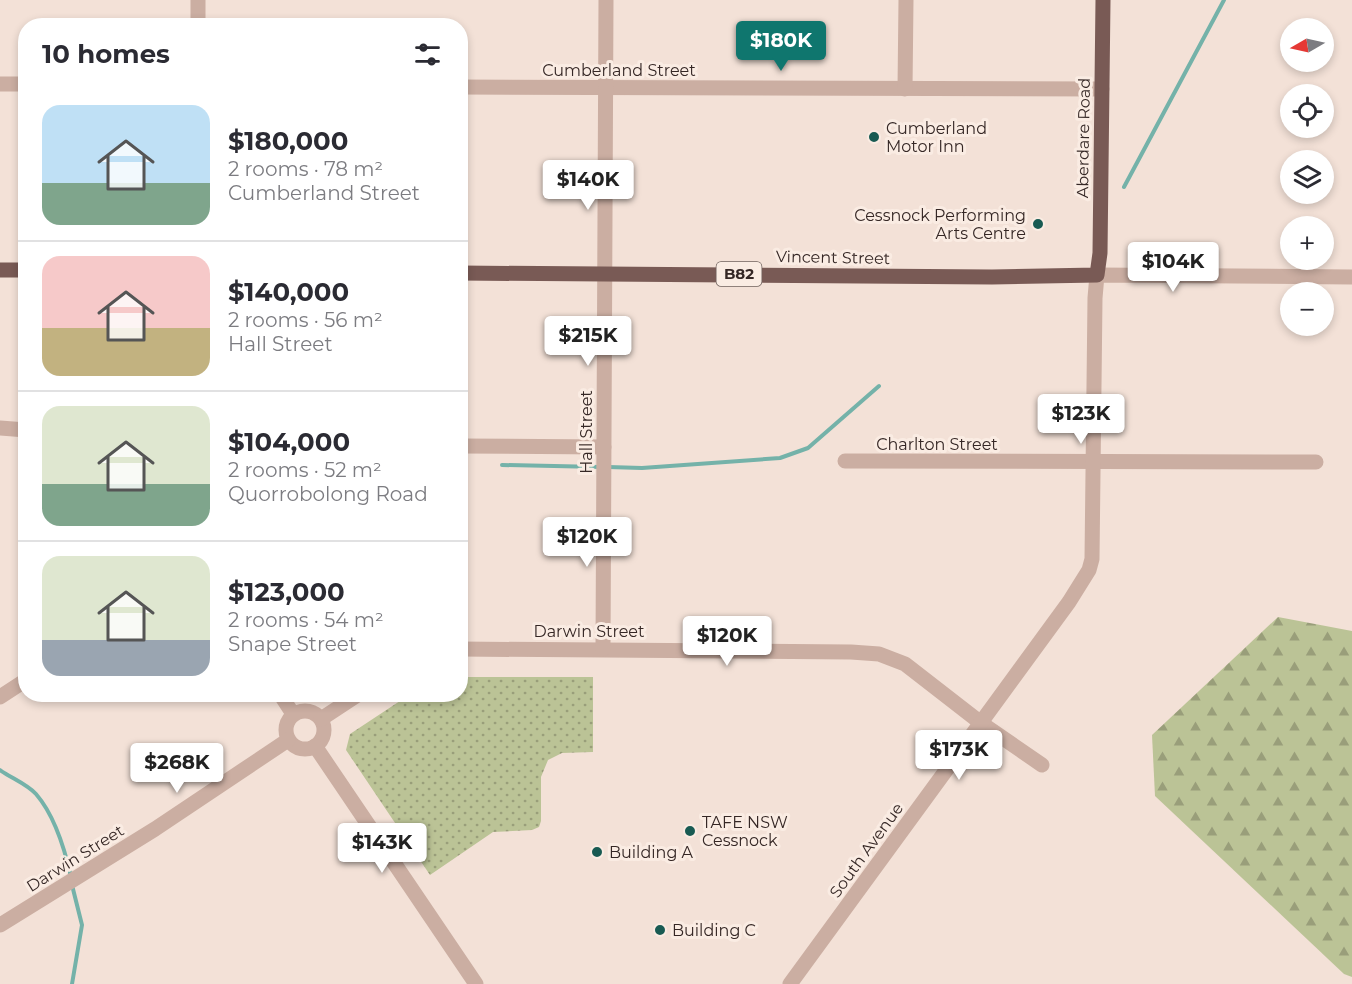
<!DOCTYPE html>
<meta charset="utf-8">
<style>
:root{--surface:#fff;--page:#f7f7f7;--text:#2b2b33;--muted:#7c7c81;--line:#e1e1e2;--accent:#0f766e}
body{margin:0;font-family:Montserrat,sans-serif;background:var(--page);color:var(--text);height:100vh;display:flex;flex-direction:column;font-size:22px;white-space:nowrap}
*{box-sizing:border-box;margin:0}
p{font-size:20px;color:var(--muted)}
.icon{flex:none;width:33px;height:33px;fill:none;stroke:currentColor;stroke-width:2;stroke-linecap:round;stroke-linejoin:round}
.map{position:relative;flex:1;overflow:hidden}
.details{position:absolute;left:18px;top:18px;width:450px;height:684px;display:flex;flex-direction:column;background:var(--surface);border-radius:24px;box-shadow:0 3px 9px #0003}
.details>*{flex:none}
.needle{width:39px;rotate:261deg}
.controls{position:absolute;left:1280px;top:18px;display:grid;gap:12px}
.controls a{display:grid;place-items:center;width:54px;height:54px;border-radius:50%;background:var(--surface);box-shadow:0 3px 9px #0003;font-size:30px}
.price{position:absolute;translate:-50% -51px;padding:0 14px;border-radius:6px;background:#fff;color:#222;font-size:20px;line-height:39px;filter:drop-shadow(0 2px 3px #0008)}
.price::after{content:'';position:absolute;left:50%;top:36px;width:18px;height:14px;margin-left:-9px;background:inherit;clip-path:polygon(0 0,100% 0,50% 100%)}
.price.on{background:var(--accent);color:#fff}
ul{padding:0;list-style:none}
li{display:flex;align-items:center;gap:18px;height:150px;padding:0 24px}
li+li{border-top:2px solid var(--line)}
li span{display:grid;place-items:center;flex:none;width:168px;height:120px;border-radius:18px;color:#555}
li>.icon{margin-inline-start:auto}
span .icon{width:72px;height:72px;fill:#fffc;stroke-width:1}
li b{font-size:26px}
h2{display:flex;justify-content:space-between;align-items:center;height:72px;padding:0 24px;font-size:26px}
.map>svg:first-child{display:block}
.forest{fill:url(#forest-firs)}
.park{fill:url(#park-dots)}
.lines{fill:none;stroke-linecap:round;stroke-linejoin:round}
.stream{stroke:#74b2a9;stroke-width:4}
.minor{stroke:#cbaea2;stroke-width:15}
.major{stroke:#795a55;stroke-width:15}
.poi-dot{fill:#185a52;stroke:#faece3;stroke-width:2}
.labels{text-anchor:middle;stroke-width:6;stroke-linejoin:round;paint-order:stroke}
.shield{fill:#faece3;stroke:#70625e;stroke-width:1.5}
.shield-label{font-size:15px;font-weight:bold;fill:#352725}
.street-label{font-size:16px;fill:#352725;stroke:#faece3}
.poi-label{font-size:16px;fill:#352725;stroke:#faece3;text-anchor:start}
</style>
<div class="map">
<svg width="1352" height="984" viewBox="0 0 1352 984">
<defs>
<pattern id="forest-firs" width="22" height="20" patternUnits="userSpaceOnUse" patternTransform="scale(1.5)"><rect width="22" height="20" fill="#bbc396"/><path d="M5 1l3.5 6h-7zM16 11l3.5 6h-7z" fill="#999e7a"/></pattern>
<pattern id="park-dots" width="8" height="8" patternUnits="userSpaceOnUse" patternTransform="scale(1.5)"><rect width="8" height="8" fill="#bbc396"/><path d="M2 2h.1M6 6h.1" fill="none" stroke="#999e7a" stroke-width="1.8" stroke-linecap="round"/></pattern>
</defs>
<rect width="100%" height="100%" fill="#f3e1d7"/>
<path class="forest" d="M1278 617 1352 631V977L1344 974 1155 796 1152 735Z"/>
<path class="park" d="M461 677H593V752L562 753 548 760 541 777V821L539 827 532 830 493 832 430 875 346 750 350 734 409 695 460 694Z"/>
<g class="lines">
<g class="stream">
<path d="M1124 187 1224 0"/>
<path d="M502 465 600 467"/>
<path d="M608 467 642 468 780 458 808 448 879 386"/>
<path d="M0 770C11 778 27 784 36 794 55 816 65 850 71 877"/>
<path d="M72 984 82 925 72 885"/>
</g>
<g class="minor">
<path d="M198 26V0"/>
<path d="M0 84H26"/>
<path d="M460 87 1102 89"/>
<path d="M905 89 906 0"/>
<path d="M0 428 26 430"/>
<path d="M460 446 604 447"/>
<path d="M845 461 1316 462"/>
<path d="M460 649 851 652 879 654 905 664 981 723 1042 765"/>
<path d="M603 649 606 0"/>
<path d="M280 694 293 714"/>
<path d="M0 697 26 680"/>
<circle cx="305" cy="730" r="19"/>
<path d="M321 719 359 694"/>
<path d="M315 746 476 984"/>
<path d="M0 925 155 829 288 740"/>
<path d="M790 984 1069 602 1089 570 1092 559 1095 298 1097 275 1352 277"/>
</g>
<g class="major">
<path d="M0 270H26"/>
<path d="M460 273 992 277 1097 275 1100 253 1103 0"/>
</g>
</g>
<g class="poi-dot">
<circle cx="874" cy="137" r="6"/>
<circle cx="1038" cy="224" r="6"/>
<circle cx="690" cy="831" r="6"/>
<circle cx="597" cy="852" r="6"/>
<circle cx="660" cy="930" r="6"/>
</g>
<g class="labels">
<rect class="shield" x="716.5" y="262" width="45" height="24" rx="4.5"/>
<g class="shield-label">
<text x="739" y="279">B82</text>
</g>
<g class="street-label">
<text x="619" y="76">Cumberland Street</text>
<text transform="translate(1083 138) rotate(-89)" y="6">Aberdare Road</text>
<text transform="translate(833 257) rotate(1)" y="6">Vincent Street</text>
<text transform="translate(586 432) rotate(-90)" y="6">Hall Street</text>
<text x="937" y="450">Charlton Street</text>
<text x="589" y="637">Darwin Street</text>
<text transform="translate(866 850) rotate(-54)" y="6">South Avenue</text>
<text transform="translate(75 858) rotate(-32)" y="6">Darwin Street</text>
</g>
<g class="poi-label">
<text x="886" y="134">Cumberland<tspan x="886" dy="18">Motor Inn</tspan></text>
<text x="1026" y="221" text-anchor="end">Cessnock Performing<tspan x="1026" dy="18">Arts Centre</tspan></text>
<text x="702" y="828">TAFE NSW<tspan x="702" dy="18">Cessnock</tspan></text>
<text x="609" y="858">Building A</text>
<text x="672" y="936">Building C</text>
</g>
</g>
</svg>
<div class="controls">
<a><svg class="needle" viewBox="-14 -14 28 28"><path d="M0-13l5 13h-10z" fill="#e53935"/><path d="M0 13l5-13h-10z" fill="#7c7c81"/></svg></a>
<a><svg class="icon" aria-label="locate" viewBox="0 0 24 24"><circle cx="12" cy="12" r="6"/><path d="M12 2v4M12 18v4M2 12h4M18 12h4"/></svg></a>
<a><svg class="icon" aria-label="layers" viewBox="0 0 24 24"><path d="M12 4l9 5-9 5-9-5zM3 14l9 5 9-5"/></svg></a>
<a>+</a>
<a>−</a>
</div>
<b class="price on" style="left:781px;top:72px">$180K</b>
<b class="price" style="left:588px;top:211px">$140K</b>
<b class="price" style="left:1173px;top:293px">$104K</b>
<b class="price" style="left:588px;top:367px">$215K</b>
<b class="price" style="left:1081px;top:445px">$123K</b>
<b class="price" style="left:587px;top:568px">$120K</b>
<b class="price" style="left:727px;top:667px">$120K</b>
<b class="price" style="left:959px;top:781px">$173K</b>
<b class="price" style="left:177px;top:794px">$268K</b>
<b class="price" style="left:382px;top:874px">$143K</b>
<section class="details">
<h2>10 homes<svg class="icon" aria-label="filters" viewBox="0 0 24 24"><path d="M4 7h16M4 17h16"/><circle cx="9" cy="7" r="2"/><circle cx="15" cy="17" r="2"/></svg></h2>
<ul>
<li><span style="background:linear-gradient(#bfe0f5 65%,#7fa58c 0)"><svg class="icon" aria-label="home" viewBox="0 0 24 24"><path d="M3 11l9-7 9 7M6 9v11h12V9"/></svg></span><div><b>$180,000</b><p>2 rooms · 78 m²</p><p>Cumberland Street</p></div></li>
<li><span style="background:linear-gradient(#f6c9c9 60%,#c2b280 0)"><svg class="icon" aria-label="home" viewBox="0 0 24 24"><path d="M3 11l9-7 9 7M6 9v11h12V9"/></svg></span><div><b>$140,000</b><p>2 rooms · 56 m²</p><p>Hall Street</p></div></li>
<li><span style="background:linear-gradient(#dfe7d0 65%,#7fa58c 0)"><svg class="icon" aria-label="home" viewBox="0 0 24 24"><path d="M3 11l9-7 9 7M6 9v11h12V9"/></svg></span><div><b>$104,000</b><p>2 rooms · 52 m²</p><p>Quorrobolong Road</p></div></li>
<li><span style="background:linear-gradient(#dfe7d0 70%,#9aa5b1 0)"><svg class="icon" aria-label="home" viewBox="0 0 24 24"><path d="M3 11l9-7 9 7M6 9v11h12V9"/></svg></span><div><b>$123,000</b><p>2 rooms · 54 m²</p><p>Snape Street</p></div></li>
</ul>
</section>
</div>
